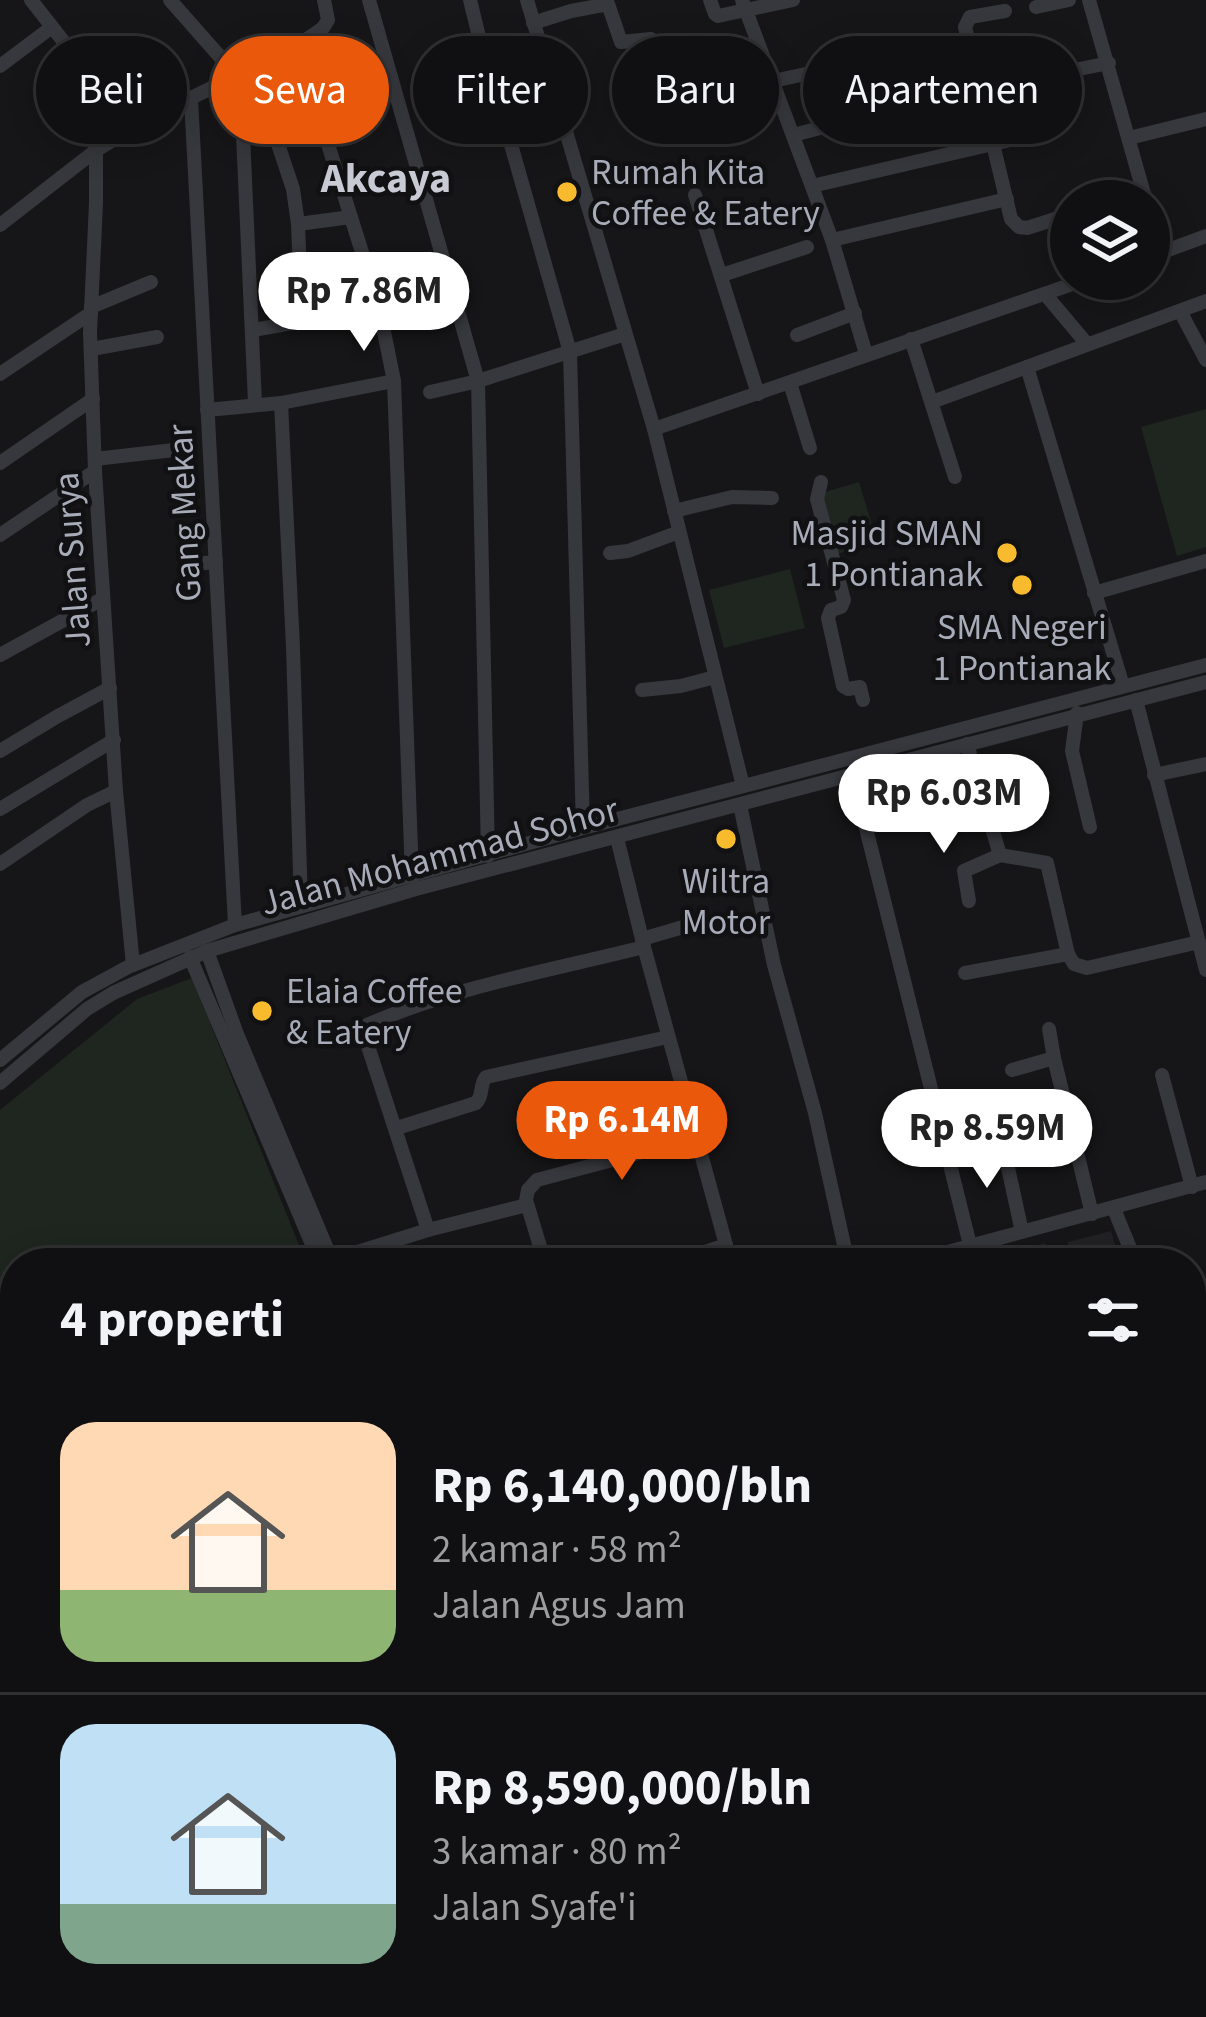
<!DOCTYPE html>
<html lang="id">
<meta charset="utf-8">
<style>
:root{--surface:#101012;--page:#19191b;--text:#f1f3f6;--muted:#9c9d9f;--line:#303032;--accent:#ea580c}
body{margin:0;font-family:"Source Sans 3",sans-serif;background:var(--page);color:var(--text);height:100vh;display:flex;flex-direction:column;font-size:45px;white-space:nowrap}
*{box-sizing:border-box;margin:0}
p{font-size:39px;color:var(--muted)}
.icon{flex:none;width:66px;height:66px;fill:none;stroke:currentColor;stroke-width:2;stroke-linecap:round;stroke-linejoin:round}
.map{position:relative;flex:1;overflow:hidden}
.side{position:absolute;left:0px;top:1248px;width:1206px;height:771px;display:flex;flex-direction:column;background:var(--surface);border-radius:48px 48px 0 0;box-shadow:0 6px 30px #0003,0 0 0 3px var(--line)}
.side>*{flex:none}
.hud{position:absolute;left:36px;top:36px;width:1134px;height:108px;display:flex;gap:24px}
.controls{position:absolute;left:1050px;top:180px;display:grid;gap:24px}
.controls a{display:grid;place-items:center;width:120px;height:120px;border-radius:50%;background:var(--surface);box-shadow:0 6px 30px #0003,0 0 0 3px var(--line);font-size:60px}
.price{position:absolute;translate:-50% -102px;padding:0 27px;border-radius:42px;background:#fff;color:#222;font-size:39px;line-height:78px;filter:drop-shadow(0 3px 6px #0008)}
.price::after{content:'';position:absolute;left:50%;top:72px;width:36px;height:27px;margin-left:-18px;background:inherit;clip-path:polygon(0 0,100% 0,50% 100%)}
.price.selected{background:var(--accent);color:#fff}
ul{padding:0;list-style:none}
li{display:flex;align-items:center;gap:36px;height:300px;padding:0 60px}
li+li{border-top:3px solid var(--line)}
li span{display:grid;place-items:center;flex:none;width:336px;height:240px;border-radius:36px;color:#555}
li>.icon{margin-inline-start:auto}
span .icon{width:144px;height:144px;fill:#fffc;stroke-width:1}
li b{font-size:51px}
h2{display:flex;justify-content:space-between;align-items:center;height:144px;padding:0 60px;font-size:51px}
.chip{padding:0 42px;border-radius:54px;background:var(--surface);box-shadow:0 6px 30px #0003,0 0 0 3px var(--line);font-size:42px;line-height:108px}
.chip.selected{background:var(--accent);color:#fff}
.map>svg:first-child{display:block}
.built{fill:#222225}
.green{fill:#1e261f}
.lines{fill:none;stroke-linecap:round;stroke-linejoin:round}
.stream{stroke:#2b343c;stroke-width:3}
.minor{stroke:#37383d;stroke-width:14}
.major{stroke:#53545c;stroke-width:16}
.poi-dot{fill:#f8bb2e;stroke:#111113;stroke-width:4.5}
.labels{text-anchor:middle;stroke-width:9;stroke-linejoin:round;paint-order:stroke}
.poi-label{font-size:36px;fill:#a7acb8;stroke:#111113;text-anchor:start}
.street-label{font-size:36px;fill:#a7acb8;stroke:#111113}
.quarter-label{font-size:42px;font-weight:bold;fill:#c9cbd4;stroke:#111113}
</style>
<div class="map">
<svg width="1206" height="2017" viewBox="0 0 1206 2017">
<rect width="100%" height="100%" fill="#161618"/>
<path class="built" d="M1111 1231 1120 1263H1041L1036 1246 1045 1243 1048 1251 1068 1246V1242Z"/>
<g class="green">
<path d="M1206 409V547L1177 556 1141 427Z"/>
<path d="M859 482 877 542 837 554 819 494Z"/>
<path d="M790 569 805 628 724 648 709 590Z"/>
<path d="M192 978 306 1263H15V2004H383L357 2017H4L0 2011V1110L137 999Z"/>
</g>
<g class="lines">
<path class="stream" d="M0 2006 8 2017"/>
<g class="minor">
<path d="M31 0 89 74 96 100V203L90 333 95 471 116 791 133 965"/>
<path d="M170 0 237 76 241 90 255 403"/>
<path d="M369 0 478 381 488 856"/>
<path d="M470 0 490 81 506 127 570 352 583 828"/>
<path d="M527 0 654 429 743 786"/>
<path d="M710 0 715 14 718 16 793 0"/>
<path d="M742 0 832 240 866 354"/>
<path d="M1089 0 1146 201"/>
<path d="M1036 7 1069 0"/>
<path d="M1005 11 970 17 965 27 1011 219 1019 227 1027 228 1071 214"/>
<path d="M533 23 571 11 608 4 621 42 651 39"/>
<path d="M0 66 52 27"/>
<path d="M1040 77 1109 63"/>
<path d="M773 81 848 65"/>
<path d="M258 84 293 189 298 224 302 322"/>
<path d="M981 91 1028 80"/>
<path d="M364 93 378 84 381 88 392 84"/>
<path d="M191 99 235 925"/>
<path d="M506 127 557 109"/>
<path d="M793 135 980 87"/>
<path d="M1129 138 1206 119"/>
<path d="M812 186 1048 131 1049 127"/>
<path d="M695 195 758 394"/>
<path d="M1113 201 1143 192"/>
<path d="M1149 212 1161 253"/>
<path d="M298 224 351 217"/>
<path d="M0 225 95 151 144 121 297 46 323 28 328 20 324 0"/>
<path d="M832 240 1007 199"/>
<path d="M1149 257 1206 236"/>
<path d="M298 272 364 263"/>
<path d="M722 275 807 247"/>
<path d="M1045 294 1087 344"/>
<path d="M91 307 151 282"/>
<path d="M1180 311 1206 360"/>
<path d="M381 317 394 381 412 877"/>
<path d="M253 330 377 308 373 287 297 46"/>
<path d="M797 335 855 313"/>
<path d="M911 339 955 477"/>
<path d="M92 349 157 337"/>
<path d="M1027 367 1123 686"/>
<path d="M0 374 91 313"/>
<path d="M790 383 810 448"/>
<path d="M430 392 478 381 625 334"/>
<path d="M932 402 1206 301"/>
<path d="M281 403 293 647 301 904"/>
<path d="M207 410 281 403 394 381"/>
<path d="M654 429 1087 279"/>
<path d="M95 459 174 450"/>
<path d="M0 463 93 399"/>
<path d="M821 482 817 499 844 600 841 607 831 610 828 618 843 686 848 689 860 687 863 700"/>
<path d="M674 511 732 497 772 498"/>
<path d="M0 535 95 471"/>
<path d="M610 553 628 551 679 532"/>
<path d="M194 564 216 562"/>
<path d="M1094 593 1206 561"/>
<path d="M0 655 102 599"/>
<path d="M642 690 681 686 715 677"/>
<path d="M1136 700 1206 970"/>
<path d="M1077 713 1072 751 1090 827"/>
<path d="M967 744 1000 855 1047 863 1068 954 1074 964 1087 968 1199 942"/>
<path d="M0 751 58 716 110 688"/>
<path d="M1154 775 1206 764"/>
<path d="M853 776 970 1245"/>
<path d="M740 805 774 965 815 1113 848 1263"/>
<path d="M0 809 114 740"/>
<path d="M617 838 644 947 731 1263"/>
<path d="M0 864 87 805 116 791"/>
<path d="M969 901 964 871 1000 855"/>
<path d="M642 939 697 923"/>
<path d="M207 951 237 1034 333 1263"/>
<path d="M190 957 320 1263"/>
<path d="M965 973 1068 954"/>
<path d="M1049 1029 1054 1058"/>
<path d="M0 1060 82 992 128 967 235 925 583 828 1206 665"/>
<path d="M1012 1070 1054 1058 1092 1214"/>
<path d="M1162 1075 1192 1187"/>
<path d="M0 1083 87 1009 113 993 207 951 416 889 1206 682"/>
<path d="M397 1128 476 1103C484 1095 479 1085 486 1077L668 1037"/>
<path d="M1002 1140 1022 1232"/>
<path d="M1114 1209 1136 1263"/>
<path d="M428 1230 364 1034 367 1025C454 987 552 970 644 947"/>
<path d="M332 1260 428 1230 527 1205"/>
<path d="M545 1263 526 1200 528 1190 537 1180 695 1138"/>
<path d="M673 1263 726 1245"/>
<path d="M907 1263 1206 1182"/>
<path d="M1191 1366 1206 1362"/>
<path d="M1191 1399 1206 1433"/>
<path d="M1191 1692 1206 1729"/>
<path d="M1191 1936 1206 1929"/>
<path d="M596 2004 602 2017"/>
<path d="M690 2004 696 2017"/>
<path d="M799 2004 805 2017"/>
<path d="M916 2004 921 2017"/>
<path d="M839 2017 866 2004"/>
<path d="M1016 2017 1043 2004"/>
</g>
<g class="major">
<path d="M1191 1619 1206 1612"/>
<path d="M1191 1639 1206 1632"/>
<path d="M385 2017 411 2004"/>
<path d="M426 2017 452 2004"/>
</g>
</g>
<g class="poi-dot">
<circle cx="567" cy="192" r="12"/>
<circle cx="1007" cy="553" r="12"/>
<circle cx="1022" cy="585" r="12"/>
<circle cx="726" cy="839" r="12"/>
<circle cx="262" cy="1011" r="12"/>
</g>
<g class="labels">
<g class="poi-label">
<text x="591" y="184">Rumah Kita<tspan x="591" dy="41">Coffee &amp; Eatery</tspan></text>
<text x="983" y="545" text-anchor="end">Masjid SMAN<tspan x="983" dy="41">1 Pontianak</tspan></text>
<text x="1022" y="639" text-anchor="middle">SMA Negeri<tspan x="1022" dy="41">1 Pontianak</tspan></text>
<text x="726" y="893" text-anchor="middle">Wiltra<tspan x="726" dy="41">Motor</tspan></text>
<text x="286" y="1003">Elaia Coffee<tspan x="286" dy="41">&amp; Eatery</tspan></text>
</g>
<g class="street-label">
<text transform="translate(183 513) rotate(-93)" y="13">Gang Mekar</text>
<text transform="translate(71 560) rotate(-94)" y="13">Jalan Surya</text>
<text transform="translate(439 855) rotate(-15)" y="13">Jalan Mohammad Sohor</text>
</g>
<g class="quarter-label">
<text x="386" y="192">Akcaya</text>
</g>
</g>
</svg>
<div class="controls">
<a><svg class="icon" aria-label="layers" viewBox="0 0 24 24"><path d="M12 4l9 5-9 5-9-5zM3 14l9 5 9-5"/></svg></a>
</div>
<b class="price" style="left:364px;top:354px">Rp 7.86M</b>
<b class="price" style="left:944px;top:856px">Rp 6.03M</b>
<b class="price selected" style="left:622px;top:1183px">Rp 6.14M</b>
<b class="price" style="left:987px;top:1191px">Rp 8.59M</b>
<div class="hud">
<a class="chip">Beli</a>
<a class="chip selected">Sewa</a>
<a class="chip">Filter</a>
<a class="chip">Baru</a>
<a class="chip">Apartemen</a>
</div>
<section class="side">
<h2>4 properti<svg class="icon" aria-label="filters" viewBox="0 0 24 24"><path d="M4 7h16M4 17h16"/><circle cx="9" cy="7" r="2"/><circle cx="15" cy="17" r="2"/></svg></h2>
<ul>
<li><span style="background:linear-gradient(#ffd9b3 70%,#8fb573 0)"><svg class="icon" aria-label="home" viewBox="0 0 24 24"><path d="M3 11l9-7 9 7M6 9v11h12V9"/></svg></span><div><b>Rp 6,140,000/bln</b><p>2 kamar · 58 m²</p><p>Jalan Agus Jam</p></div></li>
<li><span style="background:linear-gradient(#bfe0f5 75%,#7fa58c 0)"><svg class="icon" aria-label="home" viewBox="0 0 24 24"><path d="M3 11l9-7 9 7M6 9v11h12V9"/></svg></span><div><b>Rp 8,590,000/bln</b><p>3 kamar · 80 m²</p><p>Jalan Syafe'i</p></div></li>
</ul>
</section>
</div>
